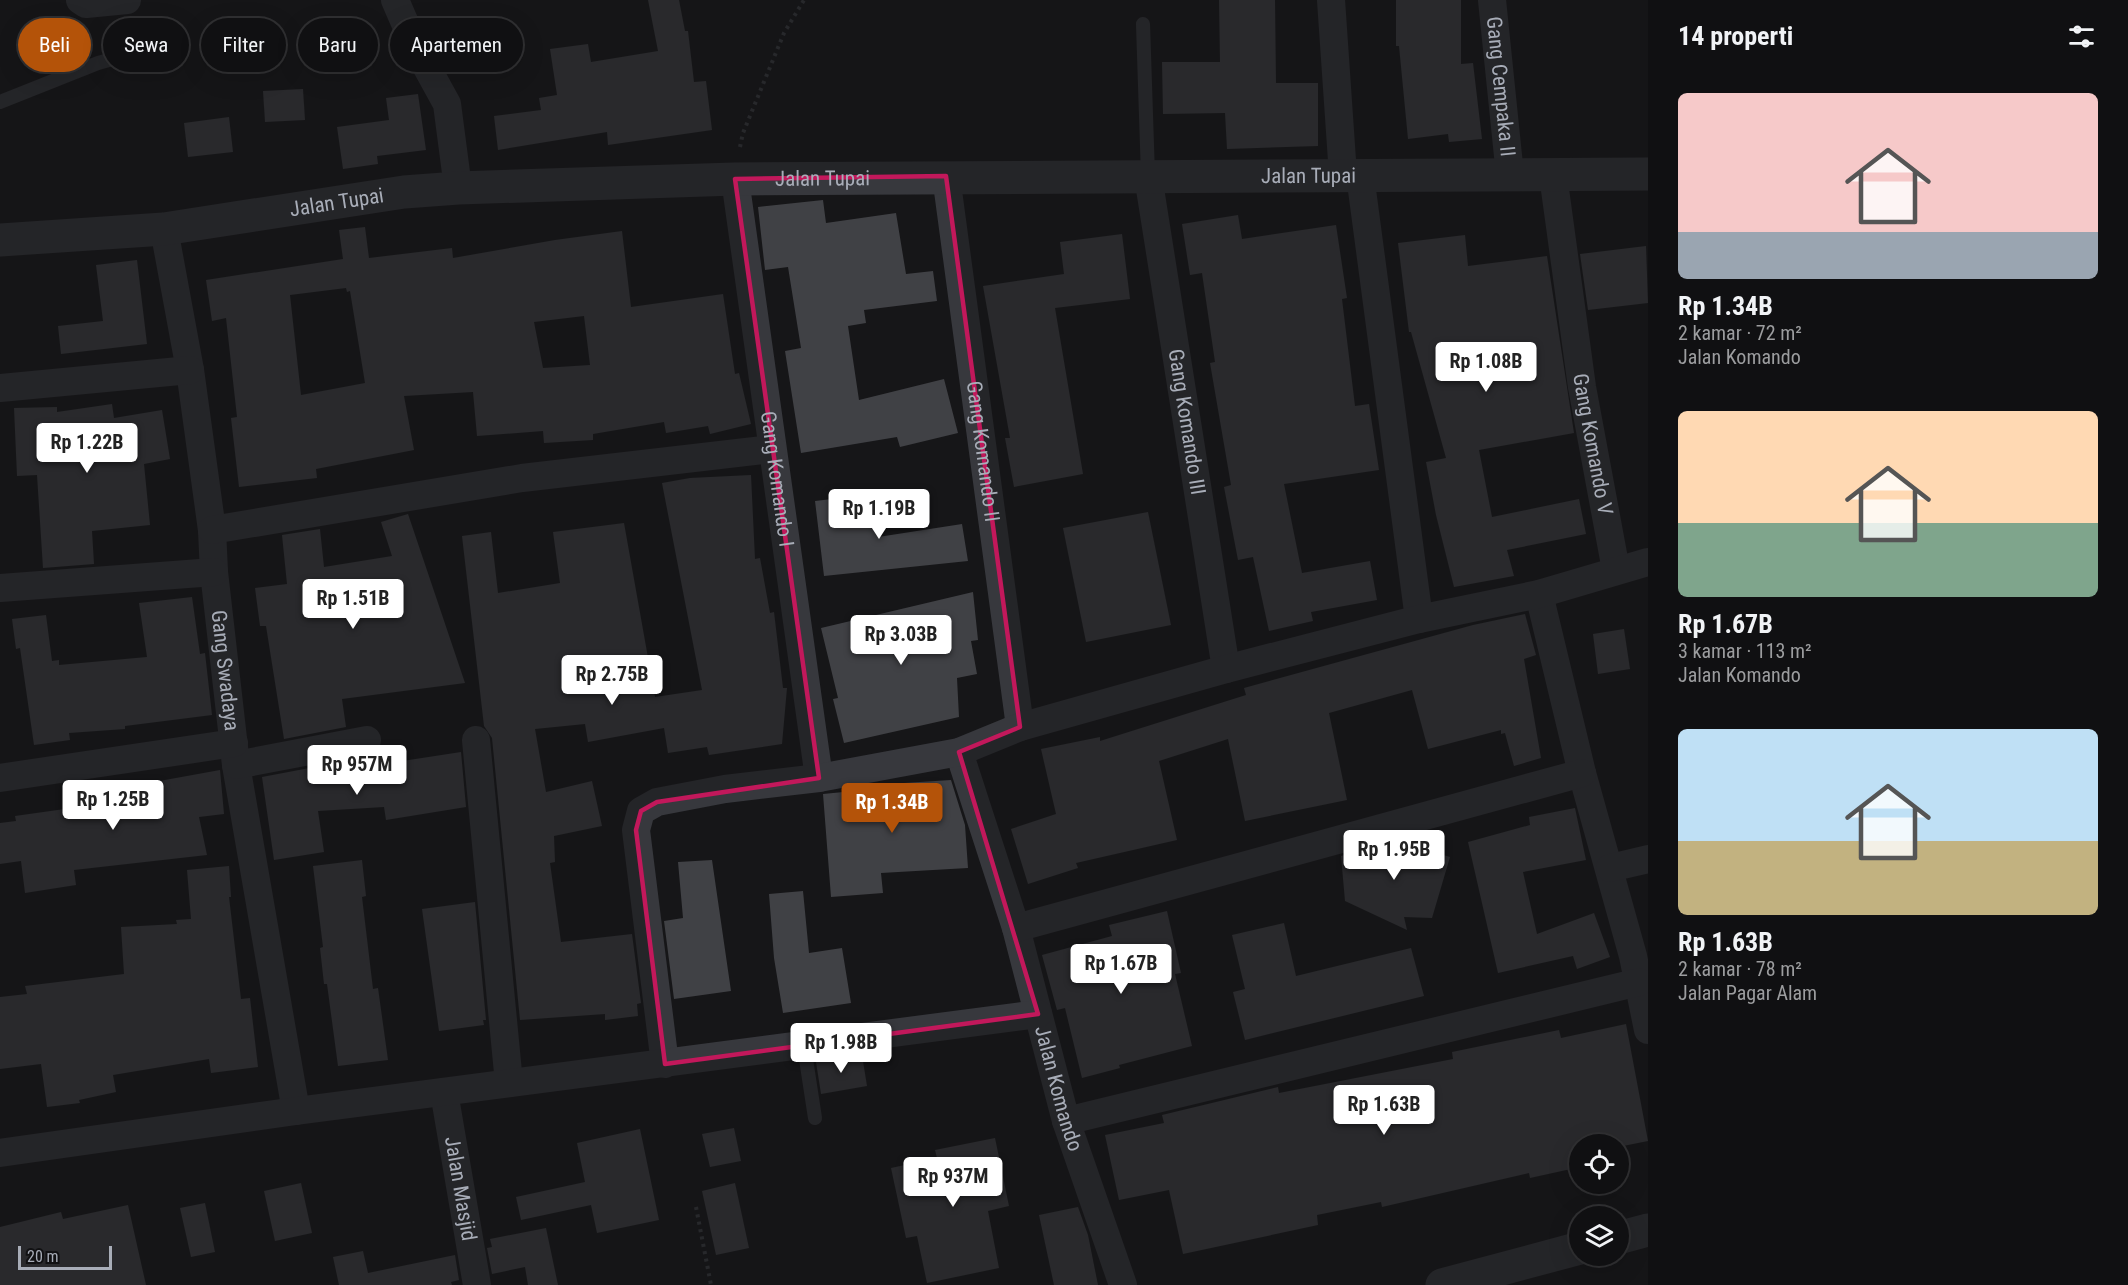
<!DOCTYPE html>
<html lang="id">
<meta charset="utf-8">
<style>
:root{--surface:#101012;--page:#1e1e20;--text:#f1f3f6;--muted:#9c9d9f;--line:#303032;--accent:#b45309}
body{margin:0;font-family:"Roboto Condensed",sans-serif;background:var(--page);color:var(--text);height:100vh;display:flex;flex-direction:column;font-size:22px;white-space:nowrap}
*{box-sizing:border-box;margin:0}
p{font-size:20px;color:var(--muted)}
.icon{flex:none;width:33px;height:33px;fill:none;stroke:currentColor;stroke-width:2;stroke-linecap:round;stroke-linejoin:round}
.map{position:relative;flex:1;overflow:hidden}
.panel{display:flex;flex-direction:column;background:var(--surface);width:480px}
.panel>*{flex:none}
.guide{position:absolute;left:18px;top:18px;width:570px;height:54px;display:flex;gap:12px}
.buttons{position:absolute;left:1569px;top:1134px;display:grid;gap:12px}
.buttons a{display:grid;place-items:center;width:60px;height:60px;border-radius:50%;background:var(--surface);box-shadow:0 6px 24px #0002,0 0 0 2px var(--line);font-size:30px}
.scale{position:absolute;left:18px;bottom:15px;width:94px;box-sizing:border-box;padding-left:6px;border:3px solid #a8adb8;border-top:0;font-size:16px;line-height:21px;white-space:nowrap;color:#a8adb8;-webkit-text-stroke:4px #111113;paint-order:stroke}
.price{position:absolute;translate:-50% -51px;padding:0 14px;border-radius:6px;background:#fff;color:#222;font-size:20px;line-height:39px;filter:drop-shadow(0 2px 3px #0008)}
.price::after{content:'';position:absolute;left:50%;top:36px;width:18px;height:14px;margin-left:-9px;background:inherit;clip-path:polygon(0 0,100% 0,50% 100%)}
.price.active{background:var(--accent);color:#fff}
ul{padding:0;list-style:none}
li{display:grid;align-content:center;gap:12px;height:318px;padding:0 30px}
li span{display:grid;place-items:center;height:186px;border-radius:9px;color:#555}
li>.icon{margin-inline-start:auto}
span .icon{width:108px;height:108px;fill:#fffc;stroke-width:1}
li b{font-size:26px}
h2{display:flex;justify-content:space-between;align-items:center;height:72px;padding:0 30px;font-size:26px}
.chip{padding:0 21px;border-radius:27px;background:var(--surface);box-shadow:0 6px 24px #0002,0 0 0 2px var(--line);font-size:21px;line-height:54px}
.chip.active{background:var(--accent);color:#fff}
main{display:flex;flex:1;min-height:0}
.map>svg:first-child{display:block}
.building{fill:#404145;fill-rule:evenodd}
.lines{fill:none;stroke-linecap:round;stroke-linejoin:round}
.path{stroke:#3d3f44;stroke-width:4;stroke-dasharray:3 4.5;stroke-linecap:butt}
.service{stroke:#37383d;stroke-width:14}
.minor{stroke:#37383d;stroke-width:28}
.tertiary{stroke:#37383d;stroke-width:33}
.marked{fill:none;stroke:#c2185b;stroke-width:4.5;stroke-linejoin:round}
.labels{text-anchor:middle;stroke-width:5;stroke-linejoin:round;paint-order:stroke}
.street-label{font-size:21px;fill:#a8adb8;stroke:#111113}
</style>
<main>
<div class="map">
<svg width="1648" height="1285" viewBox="0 0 1648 1285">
<rect width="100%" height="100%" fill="#161618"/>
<g class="building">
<path d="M648 0H679L685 31H688L694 82 706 81 712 130 608 145 607 132 498 150 494 116 541 110 539 98 557 95 550 49 588 44 591 62 658 51Z"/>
<path d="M1219 0H1275L1276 83H1318V146L1227 149 1225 113 1163 114 1162 62H1220Z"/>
<path d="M1396 0H1461V64L1473 63 1482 139 1449 142 1448 134 1408 139 1399 46H1396Z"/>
<path d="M303 89 305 120 265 122 263 91Z"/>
<path d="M418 94 426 150 377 156 378 164 343 169 337 127 389 120 386 98Z"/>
<path d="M229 117 233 152 188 157 184 123Z"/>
<path d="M823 200 826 223 896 213 906 274 933 271 937 301 864 310 866 323 848 326 859 400 944 379 958 433 900 447 897 437 801 453 785 351 801 348 788 267 765 270 758 207Z"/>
<path d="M1238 215 1242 239 1336 225 1347 298 1342 299 1355 406 1369 404 1379 470 1284 484 1302 573 1370 561 1377 600 1311 612 1313 621 1269 631 1253 557 1238 560 1224 487 1231 485 1210 363 1215 362 1202 273 1190 275 1182 224Z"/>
<path d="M365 227 369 258 452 248 453 258 555 240 622 231 631 307 723 294 735 374 739 373 751 424 710 434 708 426 666 433 664 422 593 434V440L544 443 543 431 477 436 473 392 404 396 414 450 316 469 317 478 239 487 231 418 237 417 226 318 212 321 206 280 343 259 339 230ZM346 288 347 292 350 291 365 383 301 395 290 295ZM584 316 590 365 543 368 534 322Z"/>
<path d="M1122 234 1130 299 1055 308 1083 474 1014 487 1005 438H1010L983 286 1064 274 1060 242Z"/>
<path d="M1465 235 1468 266 1547 256 1574 433 1479 450 1492 517 1579 499 1586 534 1507 550 1514 576 1454 587 1436 515 1426 462 1446 458 1411 332H1409L1398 243Z"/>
<path d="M1646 246 1648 303 1588 310 1580 254Z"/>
<path d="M137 260 147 344 61 354 58 326 103 321 96 265Z"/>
<path d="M112 404 114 418 162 410 170 459 144 464 150 525 92 531 94 564 43 568 37 475 17 476 14 408 57 407V412Z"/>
<path d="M751 475 755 559 760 558 770 613 774 612 783 688H787L782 744 709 755 707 747 668 753 664 728 588 742 585 724 535 729 546 792 592 781 602 826 554 836 555 862 550 863 561 942 632 934 641 1003 637 1004 638 1016 605 1020V1014L520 1020 492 738 484 726 462 536 491 532 498 593 560 583 553 532 624 523 655 697 702 690 662 483 690 478Z"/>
<path d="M874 494 878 537 962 524 968 561 824 576 815 501Z"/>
<path d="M1148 512 1171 625 1086 642 1063 528Z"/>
<path d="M408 514 465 683 342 699 346 727 284 739 266 626H260L255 588 287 584 282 535 320 529 324 567 392 556 381 522Z"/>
<path d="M973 592 978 640 971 641 977 674 957 678 959 717 844 743 833 699 838 698 821 628Z"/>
<path d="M192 597 200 654 205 653 212 715 125 726V729L69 733 70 740 34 745 20 648 16 649 12 619 46 615 52 661 59 660V665L147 657 139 603Z"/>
<path d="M1525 614 1536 655 1524 659 1541 758 1514 766 1505 733 1501 734V730L1428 749 1412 690 1329 713 1347 800 1245 821 1228 739 1159 761 1177 840 1076 863 1078 868 1028 884 1011 829 1056 814 1041 749 1100 737V741L1246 695 1244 688 1473 625Z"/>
<path d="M1624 629 1630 669 1598 674 1593 634Z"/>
<path d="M461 752 466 807 386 820 384 807 318 811 324 852 274 860 262 777 357 759V768Z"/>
<path d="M220 770 224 814 199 817 207 855 74 870 76 885 25 893 21 861 0 864V823L16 821 15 816 86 806 85 797 155 789 154 782Z"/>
<path d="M951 780 965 825 968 868 881 873 883 893 831 897 823 794 904 786V783Z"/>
<path d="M1575 808 1586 860 1523 872 1537 934 1594 913 1610 957 1577 969 1573 956 1498 973 1468 842 1530 825 1529 817Z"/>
<path d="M1396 841 1450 857 1432 918 1404 917 1407 930 1345 901 1341 856Z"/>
<path d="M362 860 366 896 362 897 373 989 378 988 388 1060 338 1066 327 984H324L320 948 323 947 313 866Z"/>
<path d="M712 860 731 991 674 999 664 921 683 918 678 862Z"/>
<path d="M229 866 231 897H229L241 999 250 998 258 1067 211 1073 209 1059 113 1075 116 1092 79 1100 80 1103 47 1107 41 1064 0 1069V997L27 994 25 986 124 974 121 927 177 924 176 920 191 919 187 870Z"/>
<path d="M803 891 809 953 842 948 851 1003 783 1013 774 958 769 894Z"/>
<path d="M475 902 486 1020H483L484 1025 439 1031 422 909Z"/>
<path d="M1167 911 1181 973 1175 974 1192 1046 1119 1065 1120 1068 1082 1078 1065 1008 1057 1010 1042 955 1112 936 1109 925Z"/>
<path d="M1284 923 1296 976 1411 948 1424 996 1245 1040 1233 992 1245 989 1232 935Z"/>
<path d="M1626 1024 1648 1141 1618 1147V1144H1580V1167L1530 1178 1529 1173 1382 1207 1381 1202 1317 1215 1318 1225 1183 1254 1169 1190 1119 1200 1105 1135 1164 1123 1162 1115 1278 1087 1279 1093 1453 1059 1452 1052 1559 1030 1561 1038Z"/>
<path d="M862 1055 867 1086 821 1094 816 1062Z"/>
<path d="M734 1128 741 1161 710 1167 702 1134Z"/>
<path d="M640 1129 659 1220 597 1233 591 1205 521 1220 516 1197 585 1182 577 1143Z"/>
<path d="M995 1138 1009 1206 988 1211 999 1268 927 1283 917 1236 906 1238 891 1168 937 1158 935 1150Z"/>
<path d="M301 1183 312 1233 275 1241 264 1191Z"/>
<path d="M735 1183 749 1248 716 1255 702 1191Z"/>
<path d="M205 1203 215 1252 191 1257 180 1208Z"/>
<path d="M128 1205 146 1285H0V1227L61 1212 63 1219Z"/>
<path d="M1078 1207 1088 1235 1098 1285H1054L1039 1215Z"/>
<path d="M546 1228 558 1285H528L525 1267 492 1274 487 1248 492 1247 490 1239Z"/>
<path d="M363 1251 368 1273 455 1255 459 1280 451 1282 452 1285H339L333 1257Z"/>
</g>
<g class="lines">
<g class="path">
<path d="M740 147 743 133 784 33 804 0"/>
<path d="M696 1207 711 1285"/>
</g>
<g class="service">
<path d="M1143 24 1148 176"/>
<path d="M0 102 98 63 182 40"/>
<path d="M804 1046 815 1118"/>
</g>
<g class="minor">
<path d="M80 0 86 4 127 0"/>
<path d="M395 0 414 44 447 104 458 188"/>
<path d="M1331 0 1343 175"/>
<path id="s1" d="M1492 0 1510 175"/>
<path d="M1360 175 1419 619"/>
<path id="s2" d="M1553 175 1582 387 1616 570"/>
<path id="s3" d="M946 176 1020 727"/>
<path id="s4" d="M1148 176 1226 669"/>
<path id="s5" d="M735 179 819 778"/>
<path id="s6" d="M164 229 190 370 212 530 214 572 236 765 296 1111"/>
<path d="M0 388 190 370"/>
<path d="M212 530 522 478 772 449"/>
<path d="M0 588 214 572"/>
<path d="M1539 594 1582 773 1633 956 1648 1030"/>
<path d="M476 740 509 1083"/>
<path id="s7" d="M959 752 1016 928 1066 1121 1123 1285"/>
<path d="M236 765 367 740"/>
<path d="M0 778 234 743"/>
<path d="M1610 868 1648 859"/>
<path d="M1016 928 1582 773"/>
<path d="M665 1064 636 830 641 811 657 802 725 789 819 778 959 752 1020 727 1226 669 1419 619 1539 594 1648 562"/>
<path id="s8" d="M444 1092 477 1285"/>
<path d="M1066 1121 1639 982"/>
<path d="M0 1153 296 1111 1038 1014"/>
</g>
<g class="tertiary">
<path id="s9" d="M0 240 164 229 404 192 458 188 735 179 1648 174"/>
<path d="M1618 1238 1648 1230"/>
<path d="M1442 1285 1580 1248"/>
</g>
</g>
<path d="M0 0H1648V1285H0ZM946 176 1020 727 959 752 1038 1014 665 1064 636 830 641 811 657 802 819 778 735 179Z" fill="#161618" fill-opacity=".55" fill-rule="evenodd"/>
<path class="marked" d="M946 176 1020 727 959 752 1038 1014 665 1064 636 830 641 811 657 802 819 778 735 179Z"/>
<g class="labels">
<g class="street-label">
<text dy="7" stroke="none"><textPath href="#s1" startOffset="87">Gang Cempaka II</textPath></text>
<text dy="7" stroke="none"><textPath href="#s9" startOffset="1312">Jalan Tupai</textPath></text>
<text dy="7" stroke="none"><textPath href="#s9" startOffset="826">Jalan Tupai</textPath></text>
<text dy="7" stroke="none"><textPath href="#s9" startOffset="339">Jalan Tupai</textPath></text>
<text dy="7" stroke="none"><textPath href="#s4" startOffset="249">Gang Komando III</textPath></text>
<text dy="7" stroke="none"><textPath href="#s2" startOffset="272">Gang Komando V</textPath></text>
<text dy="7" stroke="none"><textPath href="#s3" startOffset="278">Gang Komando II</textPath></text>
<text dy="7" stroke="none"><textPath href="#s5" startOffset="303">Gang Komando I</textPath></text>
<text dy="7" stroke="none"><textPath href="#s6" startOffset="446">Gang Swadaya</textPath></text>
<text dy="7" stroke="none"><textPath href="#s7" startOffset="351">Jalan Komando</textPath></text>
<text dy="7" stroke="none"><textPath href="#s8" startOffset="98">Jalan Masjid</textPath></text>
</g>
</g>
</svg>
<div class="buttons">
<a><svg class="icon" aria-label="locate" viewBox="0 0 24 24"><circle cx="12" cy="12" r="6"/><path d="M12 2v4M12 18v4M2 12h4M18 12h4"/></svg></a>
<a><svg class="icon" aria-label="layers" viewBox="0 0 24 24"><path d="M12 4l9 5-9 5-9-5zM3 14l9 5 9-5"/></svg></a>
</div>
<div class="scale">20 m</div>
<b class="price" style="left:1486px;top:393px">Rp 1.08B</b>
<b class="price" style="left:87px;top:474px">Rp 1.22B</b>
<b class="price" style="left:879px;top:540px">Rp 1.19B</b>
<b class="price" style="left:353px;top:630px">Rp 1.51B</b>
<b class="price" style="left:901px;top:666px">Rp 3.03B</b>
<b class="price" style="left:612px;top:706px">Rp 2.75B</b>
<b class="price" style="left:357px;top:796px">Rp 957M</b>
<b class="price" style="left:113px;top:831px">Rp 1.25B</b>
<b class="price active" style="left:892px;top:834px">Rp 1.34B</b>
<b class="price" style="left:1394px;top:881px">Rp 1.95B</b>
<b class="price" style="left:1121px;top:995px">Rp 1.67B</b>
<b class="price" style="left:841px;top:1074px">Rp 1.98B</b>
<b class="price" style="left:1384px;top:1136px">Rp 1.63B</b>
<b class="price" style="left:953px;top:1208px">Rp 937M</b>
<div class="guide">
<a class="chip active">Beli</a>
<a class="chip">Sewa</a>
<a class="chip">Filter</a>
<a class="chip">Baru</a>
<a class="chip">Apartemen</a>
</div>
</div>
<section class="panel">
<h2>14 properti<svg class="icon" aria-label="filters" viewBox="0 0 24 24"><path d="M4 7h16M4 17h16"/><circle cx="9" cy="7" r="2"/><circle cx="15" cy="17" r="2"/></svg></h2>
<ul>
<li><span style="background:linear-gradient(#f6c9c9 75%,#9aa5b1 0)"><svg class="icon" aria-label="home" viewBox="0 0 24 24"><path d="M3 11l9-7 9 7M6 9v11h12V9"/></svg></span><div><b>Rp 1.34B</b><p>2 kamar · 72 m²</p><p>Jalan Komando</p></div></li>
<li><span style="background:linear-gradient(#ffd9b3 60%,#7fa58c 0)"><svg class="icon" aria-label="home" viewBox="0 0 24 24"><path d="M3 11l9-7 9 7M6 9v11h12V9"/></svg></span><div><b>Rp 1.67B</b><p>3 kamar · 113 m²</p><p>Jalan Komando</p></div></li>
<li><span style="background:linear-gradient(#bfe0f5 60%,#c2b280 0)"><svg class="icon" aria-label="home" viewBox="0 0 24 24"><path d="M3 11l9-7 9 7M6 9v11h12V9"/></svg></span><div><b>Rp 1.63B</b><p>2 kamar · 78 m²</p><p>Jalan Pagar Alam</p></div></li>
</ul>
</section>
</main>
